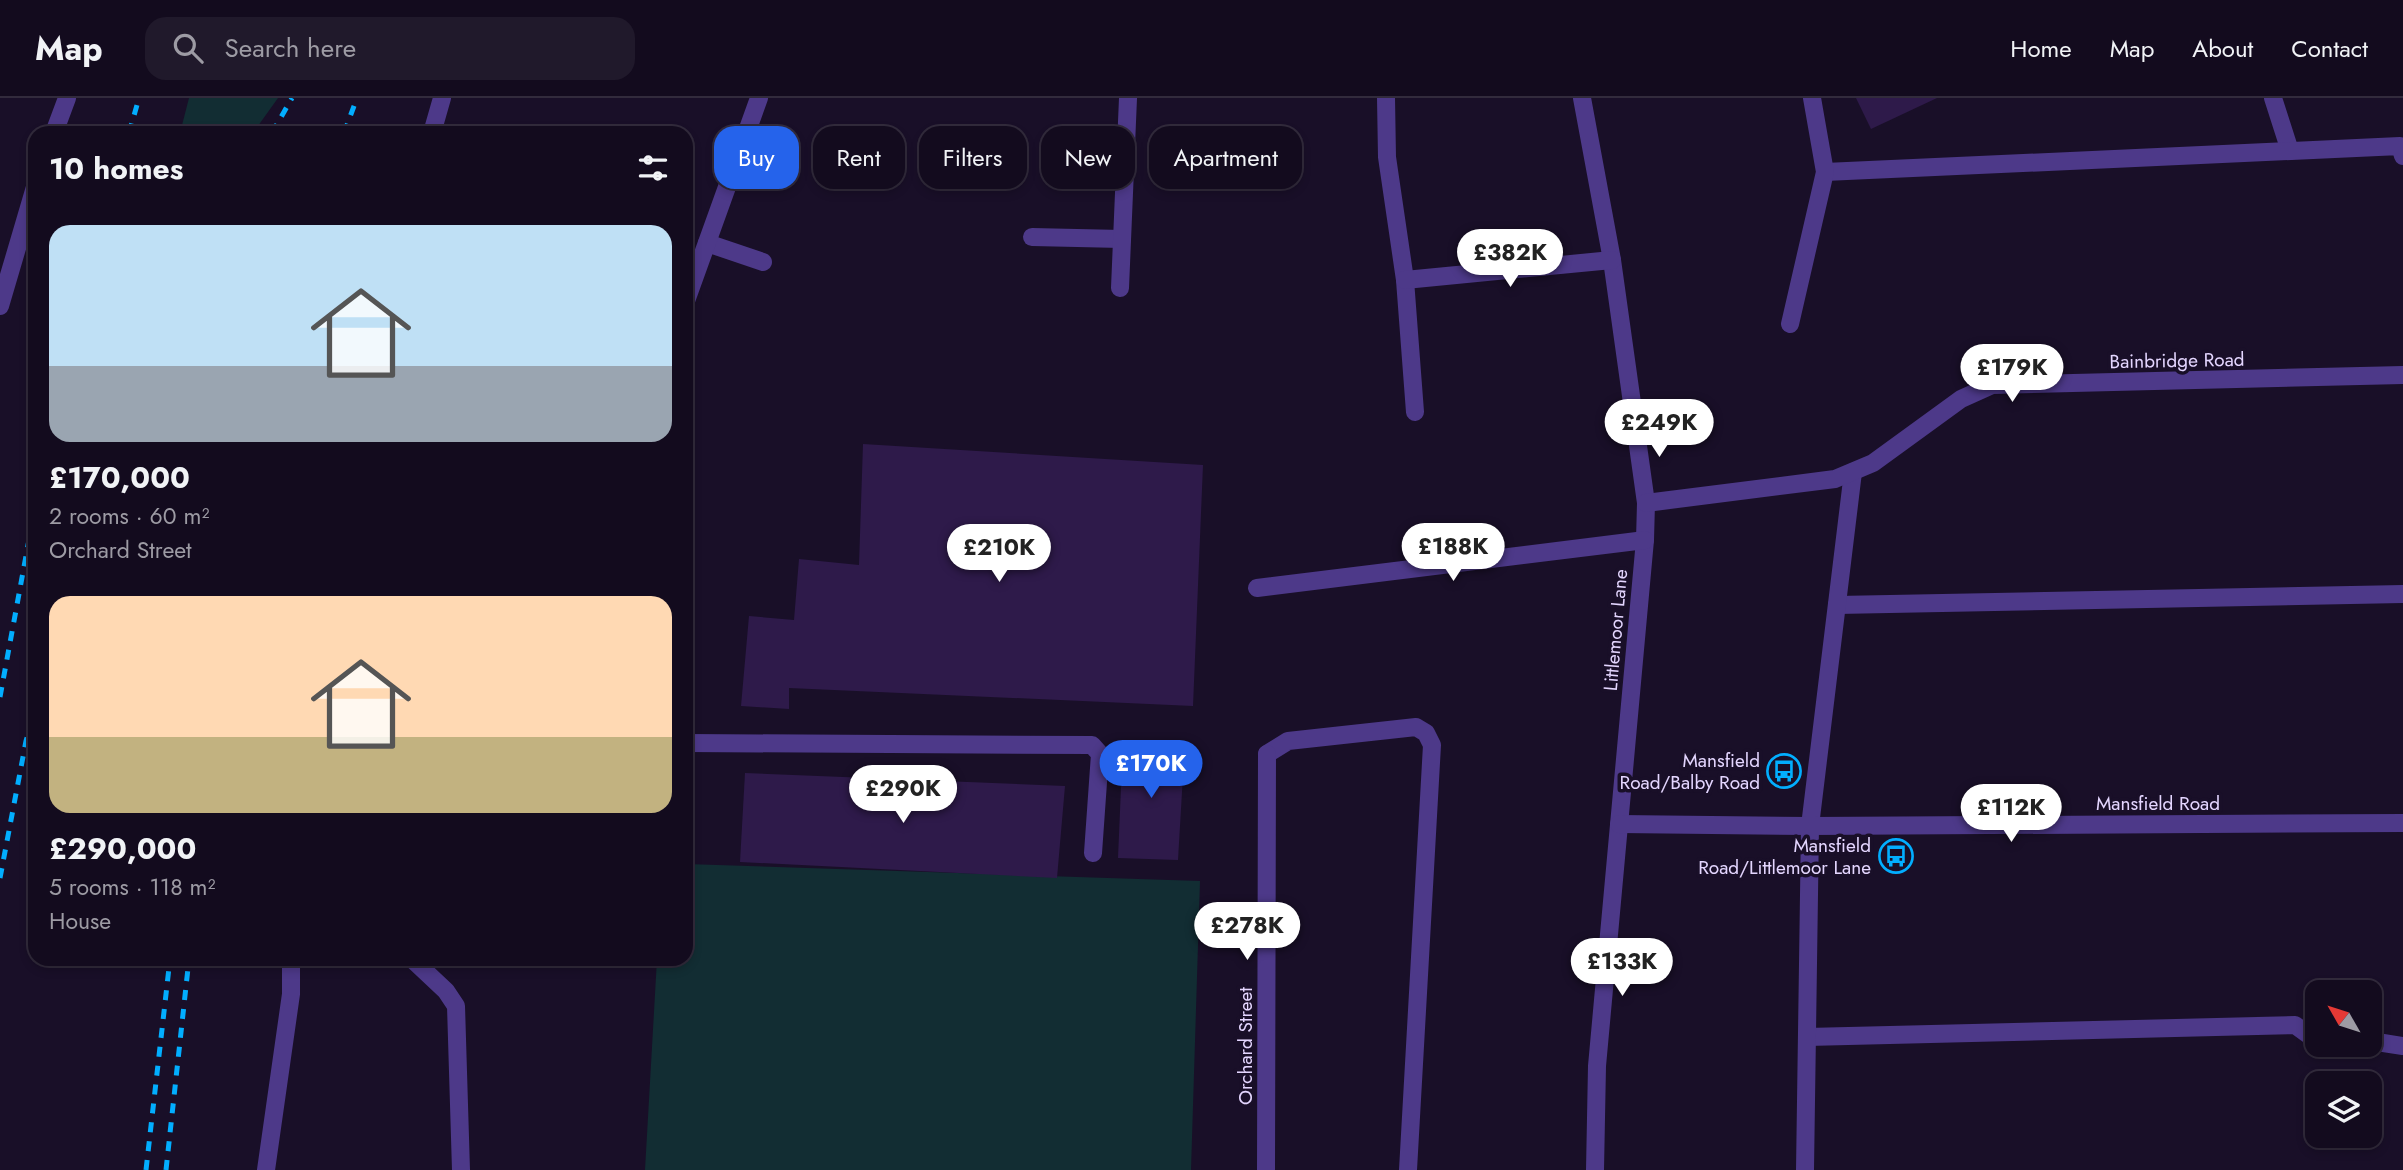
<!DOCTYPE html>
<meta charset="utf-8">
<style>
:root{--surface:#130b1e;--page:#20192b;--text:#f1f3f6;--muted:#9d9ba4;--line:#322b3c;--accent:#2563eb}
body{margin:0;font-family:Jost,sans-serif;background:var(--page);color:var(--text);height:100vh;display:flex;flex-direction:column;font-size:26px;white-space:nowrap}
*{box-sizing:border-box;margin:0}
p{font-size:23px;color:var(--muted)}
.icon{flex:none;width:38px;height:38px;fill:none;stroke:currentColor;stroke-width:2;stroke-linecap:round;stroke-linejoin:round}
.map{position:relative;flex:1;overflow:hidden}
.side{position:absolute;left:28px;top:28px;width:665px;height:840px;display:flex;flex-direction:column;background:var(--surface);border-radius:21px;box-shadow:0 4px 10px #0003,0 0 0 2px var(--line)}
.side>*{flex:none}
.guide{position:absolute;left:714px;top:28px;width:665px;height:63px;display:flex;gap:14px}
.needle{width:46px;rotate:309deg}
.tools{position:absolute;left:2305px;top:882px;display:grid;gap:14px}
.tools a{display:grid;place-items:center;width:77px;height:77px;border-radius:14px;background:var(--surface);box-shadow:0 4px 10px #0003,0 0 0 2px var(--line);font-size:35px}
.price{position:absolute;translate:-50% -60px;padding:0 16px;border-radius:24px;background:#fff;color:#222;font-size:23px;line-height:46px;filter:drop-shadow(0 2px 4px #0008)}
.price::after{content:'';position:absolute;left:50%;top:42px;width:21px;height:16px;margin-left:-10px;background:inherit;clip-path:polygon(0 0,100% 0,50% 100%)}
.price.current{background:var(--accent);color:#fff}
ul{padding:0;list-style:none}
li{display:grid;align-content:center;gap:14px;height:371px;padding:0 21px}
li span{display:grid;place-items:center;height:217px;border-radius:21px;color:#555}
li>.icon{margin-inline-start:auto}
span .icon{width:126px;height:126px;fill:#fffc;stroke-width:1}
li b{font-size:30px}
h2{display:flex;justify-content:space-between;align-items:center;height:84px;padding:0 21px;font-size:30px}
.tag{padding:0 24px;border-radius:21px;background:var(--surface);box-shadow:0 4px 10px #0003,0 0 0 2px var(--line);font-size:24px;line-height:63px}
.tag.current{background:var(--accent);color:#fff}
header{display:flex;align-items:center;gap:42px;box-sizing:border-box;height:98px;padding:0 35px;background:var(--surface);border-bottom:2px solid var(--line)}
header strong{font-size:33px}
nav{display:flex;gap:38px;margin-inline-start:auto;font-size:24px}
.search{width:490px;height:63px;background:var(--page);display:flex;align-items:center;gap:18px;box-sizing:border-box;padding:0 24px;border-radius:21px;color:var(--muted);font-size:26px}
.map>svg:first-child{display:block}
.green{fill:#122d33}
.building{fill:#2e1a4a}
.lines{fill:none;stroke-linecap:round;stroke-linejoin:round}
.service{stroke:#4d3989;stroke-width:18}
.minor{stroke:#4d3989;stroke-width:18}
.rail{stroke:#02aeff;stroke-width:5;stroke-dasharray:10 9;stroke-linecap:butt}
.labels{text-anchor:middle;stroke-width:7;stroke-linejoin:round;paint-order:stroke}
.street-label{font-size:19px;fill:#e4d6ff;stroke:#190f28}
.poi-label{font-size:19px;fill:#e4d6ff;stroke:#190f28;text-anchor:end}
</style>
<header>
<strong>Map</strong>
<div class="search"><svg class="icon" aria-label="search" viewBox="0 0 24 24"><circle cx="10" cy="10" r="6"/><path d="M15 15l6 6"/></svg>Search here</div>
<nav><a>Home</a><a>Map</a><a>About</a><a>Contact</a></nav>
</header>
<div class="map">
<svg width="2403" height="1072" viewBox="0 0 2403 1072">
<rect width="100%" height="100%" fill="#190f28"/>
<g class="green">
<path d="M189 0H278L253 35H180Z"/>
<path d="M686 766 1200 783 1191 1072H645L657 861H686Z"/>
</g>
<g class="building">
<path d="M1856 0H1937L1871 31Z"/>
<path d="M863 346 1203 367 1193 608 789 590V611L741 608 749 518 794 522 799 461 859 467Z"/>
<path d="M1123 643H1185L1178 762 1118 760Z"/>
<path d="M745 675 1065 688 1057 780 740 764Z"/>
<path d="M473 861H518V869H474Z"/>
</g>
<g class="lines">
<g class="service">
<path d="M1386 0 1387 59 1405 182 1415 314"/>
<path d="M2273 0 2290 53"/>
<path d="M432 35 442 0"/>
<path d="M1825 74 2400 48 2403 58"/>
<path d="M1790 226 1825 74 1812 0"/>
<path d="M1837 507 2403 496"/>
<path d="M686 645 1092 647 1100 656 1093 755"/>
<path d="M1267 656 1288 643 1416 629 1426 635 1432 647 1408 1072"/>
<path d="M412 861 446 893 456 908 461 1072"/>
<path d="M1807 939 2295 927 2317 943"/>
<path d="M2370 946 2377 944 2403 948"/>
<path d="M2333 947H2361"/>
<path d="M266 1072 291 896V861"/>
<path d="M1805 1072 1810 728 1853 374"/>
</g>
<g class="minor">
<path d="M1582 0 1612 162 1646 405 1645 442 1597 968 1595 1072"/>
<path d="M54 35 67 0"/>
<path d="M1032 139 1122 141"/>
<path d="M707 145 763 164"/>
<path d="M1405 182 1612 162"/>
<path d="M1120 190 1128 0"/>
<path d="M686 203 759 0"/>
<path d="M0 208 35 89"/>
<path d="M1646 405 1835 381 1873 365 1961 301 1992 287 2403 277"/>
<path d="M1257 490 1645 442"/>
<path d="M1619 726 1810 728 2403 725"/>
<path d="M1266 1072 1267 656"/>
</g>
<g class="rail">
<path d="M129 35 139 0"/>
<path d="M272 35 292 0"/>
<path d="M344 35 357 0"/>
<path d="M0 599 35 409"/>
<path d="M0 780 26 643 35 614"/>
<path d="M146 1072 170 861"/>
<path d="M166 1072 189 861"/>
</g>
</g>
<defs>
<g id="bus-ring" transform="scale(1.75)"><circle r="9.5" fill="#190f28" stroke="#02aeff" stroke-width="1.5"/><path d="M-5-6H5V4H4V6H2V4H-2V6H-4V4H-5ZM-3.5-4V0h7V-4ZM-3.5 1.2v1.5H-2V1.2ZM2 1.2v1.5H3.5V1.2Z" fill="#02aeff"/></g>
</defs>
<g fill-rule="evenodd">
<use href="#bus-ring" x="1784" y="673"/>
<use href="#bus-ring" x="1896" y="758"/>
</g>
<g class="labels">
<g class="street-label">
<text transform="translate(2177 262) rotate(-1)" y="7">Bainbridge Road</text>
<text transform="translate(1615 532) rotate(-85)" y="7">Littlemoor Lane</text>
<text x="2158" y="712">Mansfield Road</text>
<text transform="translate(1245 948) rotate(-90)" y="7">Orchard Street</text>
</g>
<g class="poi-label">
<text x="1760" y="669">Mansfield<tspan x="1760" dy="22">Road/Balby Road</tspan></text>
<text x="1871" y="754">Mansfield<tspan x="1871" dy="22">Road/Littlemoor Lane</tspan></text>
</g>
</g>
</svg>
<div class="tools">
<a><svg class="needle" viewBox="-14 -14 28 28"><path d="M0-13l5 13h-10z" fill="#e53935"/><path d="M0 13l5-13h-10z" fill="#9d9ba4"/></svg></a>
<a><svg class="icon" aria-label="layers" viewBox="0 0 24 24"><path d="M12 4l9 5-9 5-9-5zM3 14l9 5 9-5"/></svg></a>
</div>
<b class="price" style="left:1510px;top:191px">£382K</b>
<b class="price" style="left:2012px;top:306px">£179K</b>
<b class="price" style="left:1659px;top:361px">£249K</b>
<b class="price" style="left:1453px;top:485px">£188K</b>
<b class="price" style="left:999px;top:486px">£210K</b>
<b class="price current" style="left:1151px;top:702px">£170K</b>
<b class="price" style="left:903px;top:727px">£290K</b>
<b class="price" style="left:2011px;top:746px">£112K</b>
<b class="price" style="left:1247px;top:864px">£278K</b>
<b class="price" style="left:1622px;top:900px">£133K</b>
<div class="guide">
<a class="tag current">Buy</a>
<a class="tag">Rent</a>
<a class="tag">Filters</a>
<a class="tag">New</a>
<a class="tag">Apartment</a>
</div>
<section class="side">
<h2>10 homes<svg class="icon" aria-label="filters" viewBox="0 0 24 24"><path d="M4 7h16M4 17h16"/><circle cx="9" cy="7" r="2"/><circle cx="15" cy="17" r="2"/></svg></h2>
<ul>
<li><span style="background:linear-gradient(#bfe0f5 65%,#9aa5b1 0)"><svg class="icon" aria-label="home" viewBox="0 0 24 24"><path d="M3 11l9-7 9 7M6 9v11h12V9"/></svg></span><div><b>£170,000</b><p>2 rooms · 60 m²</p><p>Orchard Street</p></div></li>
<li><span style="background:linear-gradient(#ffd9b3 65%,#c2b280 0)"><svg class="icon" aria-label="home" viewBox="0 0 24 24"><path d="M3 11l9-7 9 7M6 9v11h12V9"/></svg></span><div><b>£290,000</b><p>5 rooms · 118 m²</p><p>House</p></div></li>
</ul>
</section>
</div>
